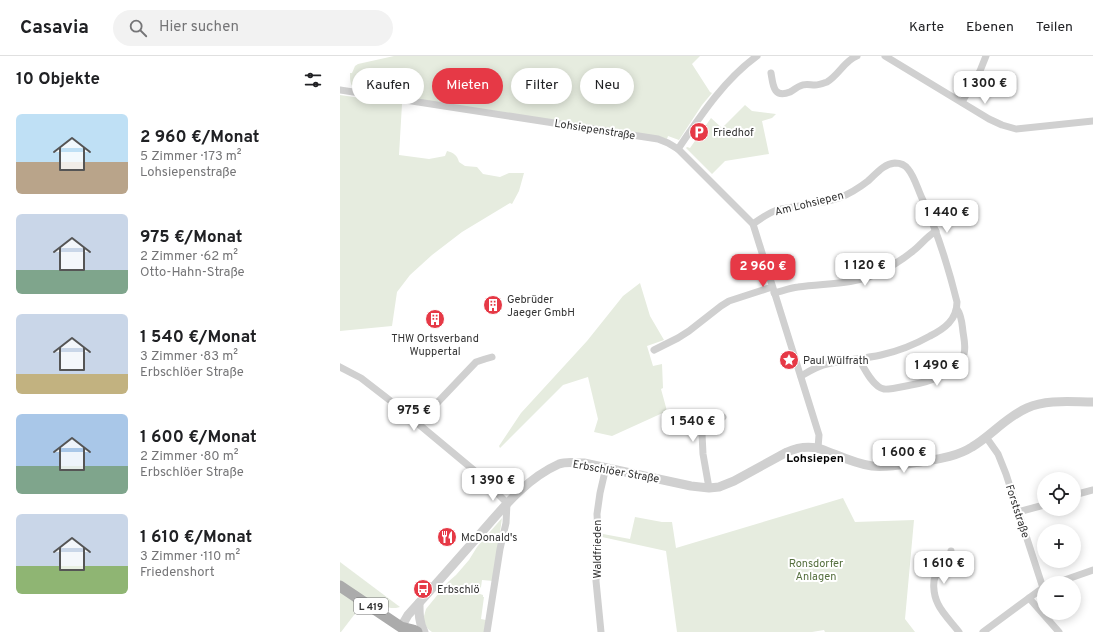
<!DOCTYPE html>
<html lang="de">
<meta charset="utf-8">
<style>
:root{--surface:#fff;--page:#f2f2f2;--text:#202124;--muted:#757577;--line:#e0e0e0;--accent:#e63946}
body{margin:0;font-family:Overpass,sans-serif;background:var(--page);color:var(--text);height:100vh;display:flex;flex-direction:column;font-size:15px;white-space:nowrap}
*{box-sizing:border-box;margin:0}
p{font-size:13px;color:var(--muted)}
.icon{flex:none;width:22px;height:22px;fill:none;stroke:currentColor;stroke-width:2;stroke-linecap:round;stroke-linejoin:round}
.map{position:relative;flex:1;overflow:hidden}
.sheet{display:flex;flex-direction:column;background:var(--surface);width:340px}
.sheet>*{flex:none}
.guide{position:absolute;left:12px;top:12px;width:380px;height:36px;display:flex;gap:8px}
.fabs{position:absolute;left:697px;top:416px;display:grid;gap:8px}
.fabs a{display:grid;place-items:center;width:44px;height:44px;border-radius:50%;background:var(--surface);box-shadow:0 2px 10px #0003;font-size:20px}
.price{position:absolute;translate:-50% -34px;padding:0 9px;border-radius:8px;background:#fff;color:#222;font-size:13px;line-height:26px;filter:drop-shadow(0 1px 2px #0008)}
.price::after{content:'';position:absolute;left:50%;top:24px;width:12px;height:9px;margin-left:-6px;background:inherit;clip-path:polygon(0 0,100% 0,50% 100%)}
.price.on{background:var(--accent);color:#fff}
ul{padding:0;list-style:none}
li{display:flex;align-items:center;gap:12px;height:100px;padding:0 16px}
li span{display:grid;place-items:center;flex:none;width:112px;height:80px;border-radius:6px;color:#555}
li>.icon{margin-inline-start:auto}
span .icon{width:48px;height:48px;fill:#fffc;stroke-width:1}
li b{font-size:17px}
h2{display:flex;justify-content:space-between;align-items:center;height:48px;padding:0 16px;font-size:17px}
.pill{padding:0 14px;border-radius:18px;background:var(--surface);box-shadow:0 2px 10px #0003;font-size:14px;line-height:36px}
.pill.on{background:var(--accent);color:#fff}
header{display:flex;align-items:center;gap:24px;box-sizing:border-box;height:56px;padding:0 20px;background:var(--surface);border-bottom:1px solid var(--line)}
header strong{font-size:19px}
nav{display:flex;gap:22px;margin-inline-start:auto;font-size:14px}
.search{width:280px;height:36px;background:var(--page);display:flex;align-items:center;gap:10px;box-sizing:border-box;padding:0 14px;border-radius:22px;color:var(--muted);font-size:15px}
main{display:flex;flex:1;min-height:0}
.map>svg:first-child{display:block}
.green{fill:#e6ecdf}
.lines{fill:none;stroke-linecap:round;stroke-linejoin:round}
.minor{stroke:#d0d0d0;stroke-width:7}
.tertiary{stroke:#d0d0d0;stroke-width:9}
.primary{stroke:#ababab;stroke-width:11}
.labels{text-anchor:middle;stroke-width:4;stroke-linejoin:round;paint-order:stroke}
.shield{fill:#fff;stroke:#707070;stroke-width:1}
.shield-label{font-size:10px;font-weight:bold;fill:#333}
.street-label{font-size:11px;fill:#333;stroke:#fff}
.poi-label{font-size:11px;fill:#333;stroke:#fff;text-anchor:start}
.park-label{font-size:11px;fill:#56703f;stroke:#fff}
.neighbourhood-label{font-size:12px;font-weight:bold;fill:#000;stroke:#fff}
</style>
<header>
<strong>Casavia</strong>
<div class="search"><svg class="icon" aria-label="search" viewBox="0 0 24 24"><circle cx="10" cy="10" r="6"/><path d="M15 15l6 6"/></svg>Hier suchen</div>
<nav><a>Karte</a><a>Ebenen</a><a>Teilen</a></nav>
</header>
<main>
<section class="sheet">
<h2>10 Objekte<svg class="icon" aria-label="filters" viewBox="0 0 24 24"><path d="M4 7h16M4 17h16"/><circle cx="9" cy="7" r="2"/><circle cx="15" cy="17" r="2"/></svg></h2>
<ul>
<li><span style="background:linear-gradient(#bfe0f5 60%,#b9a48a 0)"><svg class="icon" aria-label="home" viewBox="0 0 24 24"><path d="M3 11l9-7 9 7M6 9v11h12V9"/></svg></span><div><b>2 960 €/Monat</b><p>5 Zimmer · 173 m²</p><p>Lohsiepenstraße</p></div></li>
<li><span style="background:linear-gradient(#c9d6e8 70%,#7fa58c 0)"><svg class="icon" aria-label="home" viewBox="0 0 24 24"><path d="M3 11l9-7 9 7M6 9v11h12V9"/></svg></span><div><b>975 €/Monat</b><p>2 Zimmer · 62 m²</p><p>Otto-Hahn-Straße</p></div></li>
<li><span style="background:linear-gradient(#c9d6e8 75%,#c2b280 0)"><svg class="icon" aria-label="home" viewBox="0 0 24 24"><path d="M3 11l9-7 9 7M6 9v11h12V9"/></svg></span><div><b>1 540 €/Monat</b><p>3 Zimmer · 83 m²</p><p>Erbschlöer Straße</p></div></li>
<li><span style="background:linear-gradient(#a9c7e8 65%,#7fa58c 0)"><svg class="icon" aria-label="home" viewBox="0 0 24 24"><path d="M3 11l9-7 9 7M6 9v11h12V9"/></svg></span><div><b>1 600 €/Monat</b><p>2 Zimmer · 80 m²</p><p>Erbschlöer Straße</p></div></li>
<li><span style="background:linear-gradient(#c9d6e8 65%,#8fb573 0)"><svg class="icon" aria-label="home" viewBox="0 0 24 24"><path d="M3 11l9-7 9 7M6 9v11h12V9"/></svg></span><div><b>1 610 €/Monat</b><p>3 Zimmer · 110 m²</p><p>Friedenshort</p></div></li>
</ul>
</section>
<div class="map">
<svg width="753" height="576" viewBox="0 0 753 576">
<rect width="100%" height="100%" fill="#fff"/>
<g class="green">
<path d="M54 0H360L352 8 370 36 372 37 362 49 339 84 328 80 327 83 37 37 38 33 23 29V32L21 34C10 32 10 27 10 17H12L15 10 18 8Z"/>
<path d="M0 39 62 48 59 99 89 103 105 100 107 95C114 97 117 99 119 106L125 110 137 111 143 118 160 121 169 117H184L179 135 172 148 170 147 122 176 92 199 70 219 57 236 52 270 0 275Z"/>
<path d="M405 49 412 55 436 58 432 62 422 65 429 98 385 105 372 118 346 92 347 91 350 92 371 62 382 72Z"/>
<path d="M300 227 310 260 324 284 307 290 313 310 322 308 323 332 321 333 327 355 272 380 254 376 258 363 248 321 223 329 160 392 159 390 181 357 247 285 283 240Z"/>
<path d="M503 442 515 466 574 464 565 563 575 576H485L484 574 472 576H337L326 495 262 481 263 478 290 483 295 461 322 466H332L336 492Z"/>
<path d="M162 462 153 525 142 524 140 538 143 539V541H144L141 563 146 564 144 576H92L88 573 84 567V560L86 553 108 526 116 519 129 504 137 491Z"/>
<path d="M0 506 60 551 56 552H51L39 549 14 559 1 576H0Z"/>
</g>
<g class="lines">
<g class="minor">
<path d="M545 0 649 63 662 69 676 73 753 65"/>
<path d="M431 17C433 28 433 43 450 36 454 34 457 31 460 30 465 27 470 29 475 29 479 29 484 27 487 26 499 19 505 4 517 0"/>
<path d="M0 34 318 83 328 87 338 93 413 168 479 379 478 392"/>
<path d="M622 46 640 15 646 0"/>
<path d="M338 93C361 59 384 24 417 0"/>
<path d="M413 168C420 163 428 157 437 154 457 149 479 149 499 142 509 138 519 132 528 125 536 118 543 108 555 107 560 107 565 109 568 113 574 120 577 131 581 140 597 174 608 210 617 246 617 264 604 273 590 280 574 289 559 295 541 299 522 303 502 304 483 309 476 311 468 316 461 320"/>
<path d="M434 237C442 235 450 232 458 231 484 227 512 229 536 218 549 212 562 204 573 195 581 189 586 181 596 175"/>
<path d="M314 294 338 282 349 275 381 250 389 245 432 231"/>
<path d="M519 303C524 312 533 331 544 333 549 334 565 330 571 329 588 326 619 317 624 298 626 291 624 283 623 276 622 268 622 260 617 253"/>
<path d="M0 311 21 322 52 346 136 416 167 447 166 467 160 493 147 576"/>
<path d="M78 367 136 306 145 303 152 301"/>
<path d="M646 381 658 398 666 418 703 532"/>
<path d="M369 432 363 398 362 378 364 374 383 361"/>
<path d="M734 439 753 434"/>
<path d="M678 456 704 449"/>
<path d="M611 495 612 513C608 514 603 513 600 515 590 521 594 540 598 548 602 557 613 568 619 576"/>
<path d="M716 527 753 514"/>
<path d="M689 542 719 576"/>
<path d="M261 576 256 525 258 476 257 458 260 437 266 411"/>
<path d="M643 576 704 531"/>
</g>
<g class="tertiary">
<path d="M79 547C79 558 79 566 84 576"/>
<path d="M61 571 68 559C90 535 112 510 133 486 159 457 183 424 219 408 227 405 236 407 244 407L351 430 369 432 379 431 394 425 447 396C456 392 466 390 477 392 482 393 488 396 494 398 506 403 518 408 532 410 547 412 565 408 580 406 598 403 616 401 632 391 651 380 666 361 687 352 707 343 732 346 753 346"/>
</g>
<path class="primary" d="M0 530 61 571 73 574 77 576"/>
</g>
<defs>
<g id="parking-disc" transform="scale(1)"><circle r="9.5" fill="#e63946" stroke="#fff"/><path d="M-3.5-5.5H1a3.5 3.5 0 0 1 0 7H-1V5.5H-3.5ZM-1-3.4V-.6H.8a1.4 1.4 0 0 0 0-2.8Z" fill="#fff"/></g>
<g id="building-disc" transform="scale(1)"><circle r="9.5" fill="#e63946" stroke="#fff"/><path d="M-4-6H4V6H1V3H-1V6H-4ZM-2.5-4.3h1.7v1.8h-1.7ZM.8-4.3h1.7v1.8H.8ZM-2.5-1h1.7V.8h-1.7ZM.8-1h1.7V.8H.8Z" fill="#fff"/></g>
<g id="sight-disc" transform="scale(1)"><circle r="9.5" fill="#e63946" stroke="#fff"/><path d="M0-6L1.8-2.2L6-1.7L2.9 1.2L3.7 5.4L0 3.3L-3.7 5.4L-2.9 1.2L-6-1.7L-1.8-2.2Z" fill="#fff"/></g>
<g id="restaurant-disc" transform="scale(1)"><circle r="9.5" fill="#e63946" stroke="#fff"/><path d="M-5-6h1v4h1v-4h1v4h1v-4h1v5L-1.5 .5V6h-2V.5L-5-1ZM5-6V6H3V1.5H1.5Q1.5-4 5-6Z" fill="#fff"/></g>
<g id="bus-disc" transform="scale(1)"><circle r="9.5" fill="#e63946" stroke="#fff"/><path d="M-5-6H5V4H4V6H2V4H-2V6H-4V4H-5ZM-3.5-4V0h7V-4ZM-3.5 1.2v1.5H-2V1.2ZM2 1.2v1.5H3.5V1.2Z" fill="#fff"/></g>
</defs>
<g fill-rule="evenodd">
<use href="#parking-disc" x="359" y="76"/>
<use href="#building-disc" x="153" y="249"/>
<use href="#building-disc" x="95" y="263"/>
<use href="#sight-disc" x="449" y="304"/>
<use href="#restaurant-disc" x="107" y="481"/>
<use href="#bus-disc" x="83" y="533"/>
</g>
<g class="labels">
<rect class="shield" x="14" y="542" width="34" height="16" rx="3"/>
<g class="shield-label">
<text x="31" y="554">L 419</text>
</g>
<g class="street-label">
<text transform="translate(255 73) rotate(9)" y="4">Lohsiepenstraße</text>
<text transform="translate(469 147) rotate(-14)" y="4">Am Lohsiepen</text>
<text transform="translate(276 415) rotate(10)" y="4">Erbschlöer Straße</text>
<text transform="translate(678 455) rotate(72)" y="4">Forststraße</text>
<text transform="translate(257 493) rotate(-90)" y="4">Waldfrieden</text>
</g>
<g class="poi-label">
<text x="373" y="80">Friedhof</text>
<text x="167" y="247">Gebrüder<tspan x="167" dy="13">Jaeger GmbH</tspan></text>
<text x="95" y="286" text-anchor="middle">THW Ortsverband<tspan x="95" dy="13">Wuppertal</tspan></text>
<text x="463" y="308">Paul Wülfrath</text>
<text x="121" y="485">McDonald's</text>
<text x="97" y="537">Erbschlö</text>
</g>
<g class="park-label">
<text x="476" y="511">Ronsdorfer<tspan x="476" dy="13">Anlagen</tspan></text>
</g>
<g class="neighbourhood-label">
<text x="475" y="406">Lohsiepen</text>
</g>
</g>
</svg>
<div class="fabs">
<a><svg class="icon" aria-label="locate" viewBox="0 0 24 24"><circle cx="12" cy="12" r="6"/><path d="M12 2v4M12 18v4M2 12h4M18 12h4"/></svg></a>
<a>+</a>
<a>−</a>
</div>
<b class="price" style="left:645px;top:49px">1 300 €</b>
<b class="price" style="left:607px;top:178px">1 440 €</b>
<b class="price" style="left:525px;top:231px">1 120 €</b>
<b class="price on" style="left:423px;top:232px">2 960 €</b>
<b class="price" style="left:597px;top:331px">1 490 €</b>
<b class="price" style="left:74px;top:376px">975 €</b>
<b class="price" style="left:353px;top:387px">1 540 €</b>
<b class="price" style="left:564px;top:418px">1 600 €</b>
<b class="price" style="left:153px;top:446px">1 390 €</b>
<b class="price" style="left:604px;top:529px">1 610 €</b>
<div class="guide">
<a class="pill">Kaufen</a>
<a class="pill on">Mieten</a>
<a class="pill">Filter</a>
<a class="pill">Neu</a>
</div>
</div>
</main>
